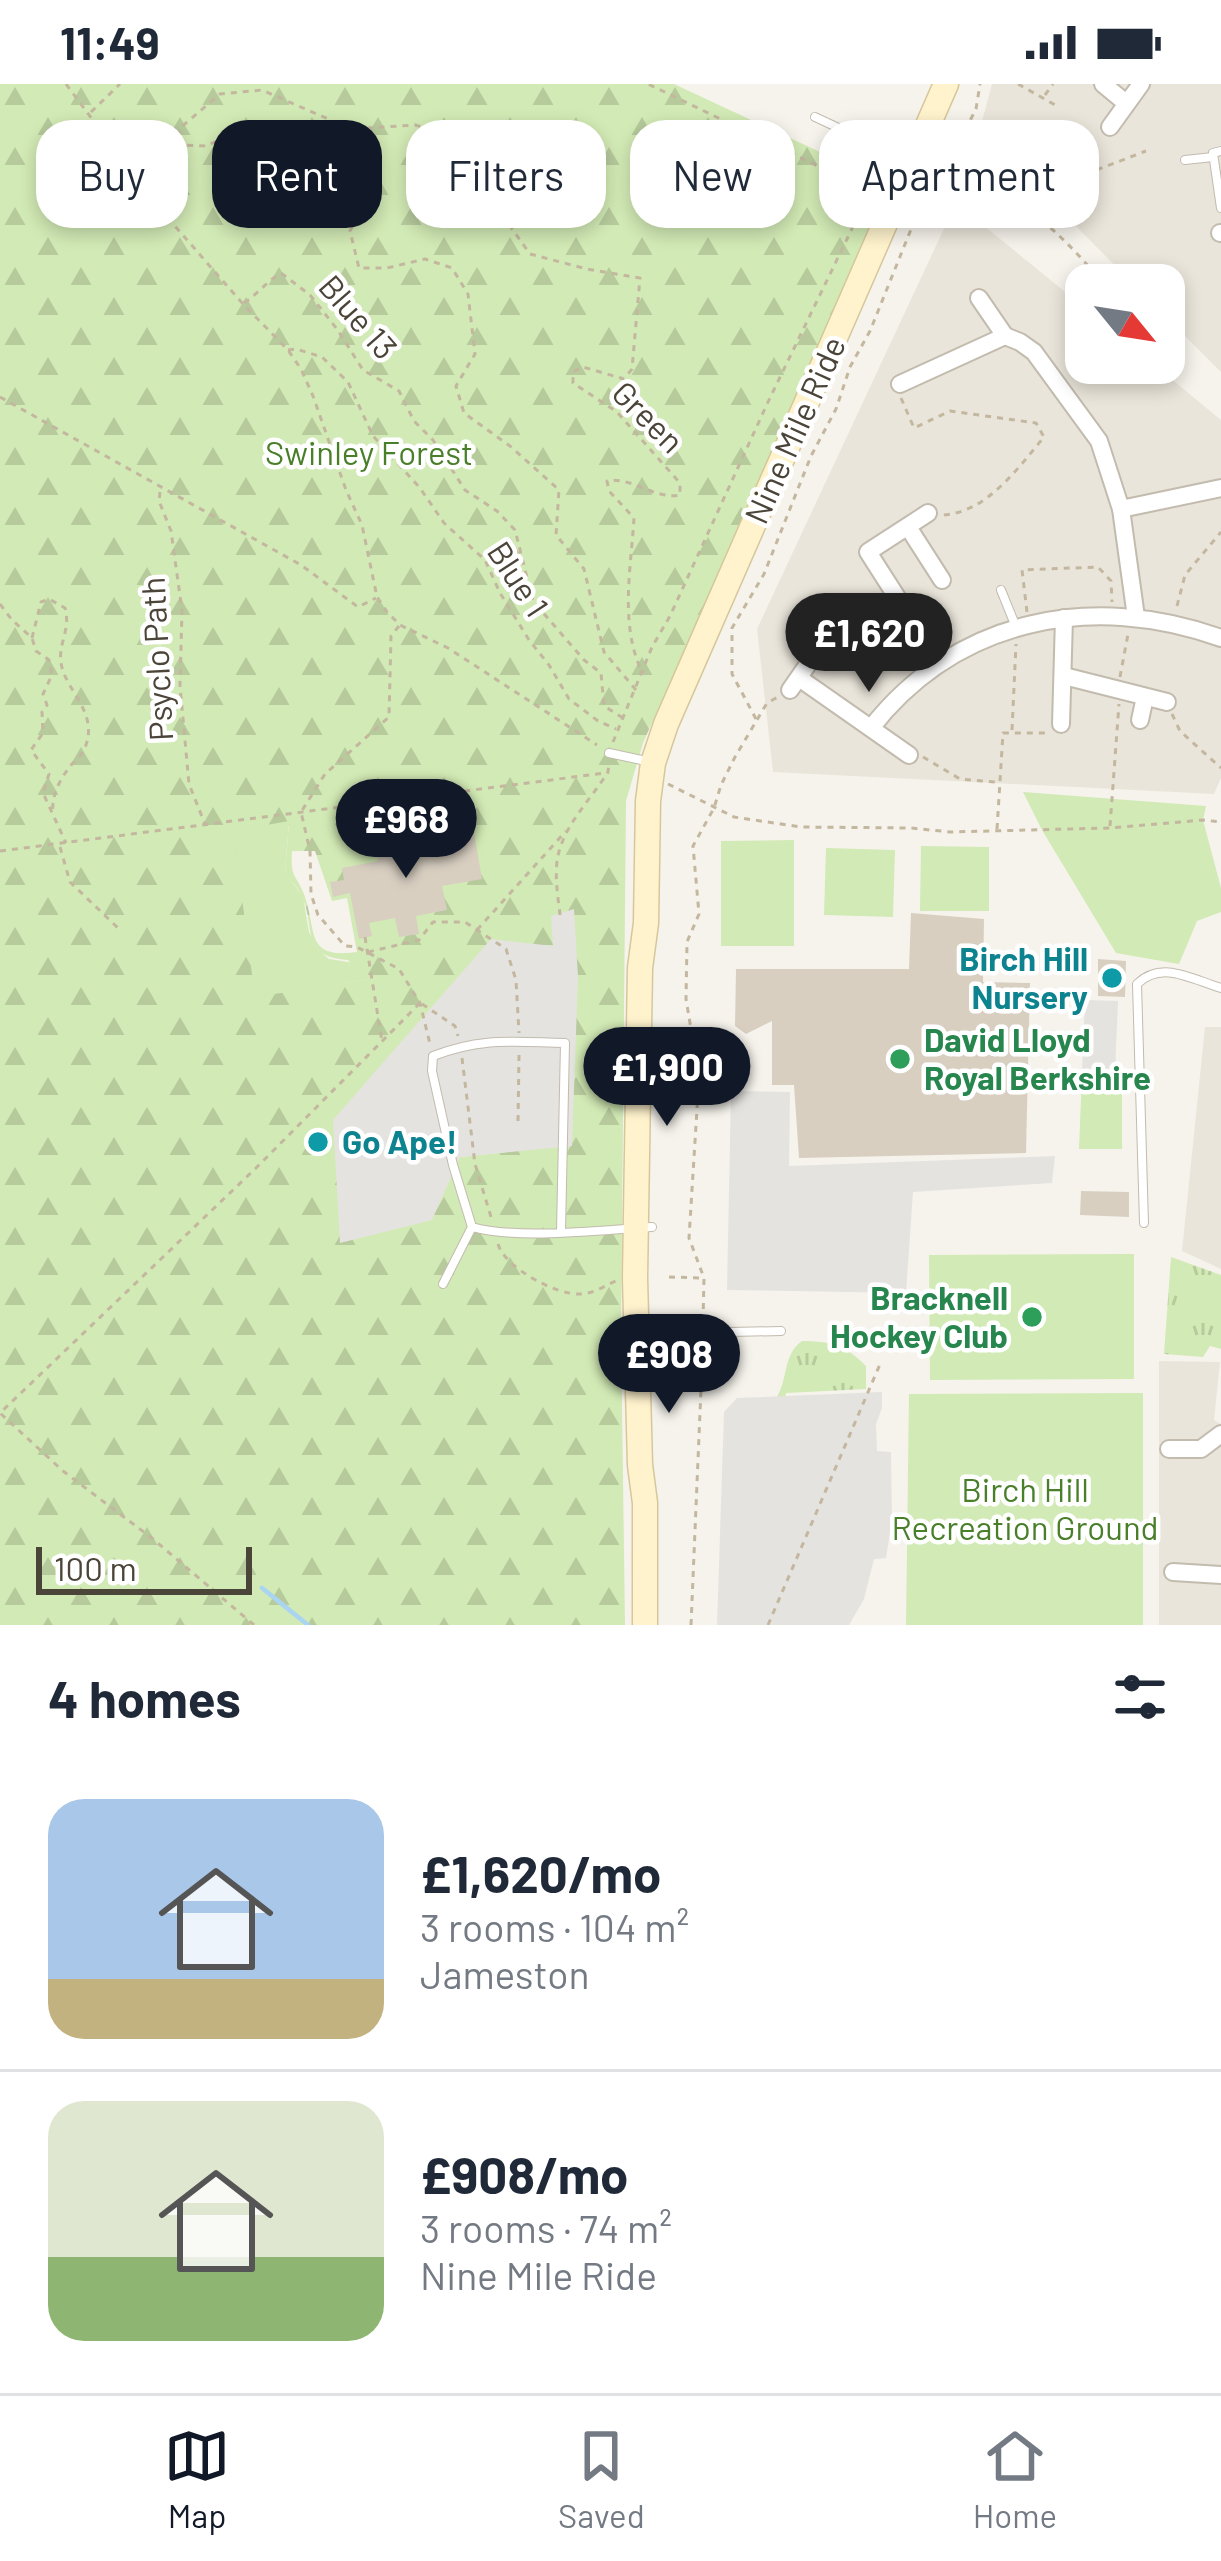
<!DOCTYPE html>
<meta charset="utf-8">
<style>
:root{--surface:#fff;--page:#f2f2f3;--text:#1f2937;--muted:#747a83;--line:#e0e1e3;--accent:#111827}
body{margin:0;font-family:Barlow,sans-serif;background:var(--page);color:var(--text);height:100vh;display:flex;flex-direction:column;font-size:45px;white-space:nowrap}
*{box-sizing:border-box;margin:0}
p{font-size:39px;color:var(--muted)}
.icon{flex:none;width:66px;height:66px;fill:none;stroke:currentColor;stroke-width:2;stroke-linecap:round;stroke-linejoin:round}
.map{position:relative;height:1541px;overflow:hidden}
.sheet{display:flex;flex-direction:column;background:var(--surface);flex:1}
.sheet>*{flex:none}
.banner{position:absolute;left:36px;top:36px;width:1149px;height:108px;display:flex;gap:24px}
.needle{width:78px;rotate:120deg}
.tools{position:absolute;left:1065px;top:180px;display:grid;gap:24px}
.tools a{display:grid;place-items:center;width:120px;height:120px;border-radius:24px;background:var(--surface);box-shadow:0 6px 18px #0003;font-size:60px}
.scale{position:absolute;left:36px;bottom:30px;width:216px;box-sizing:border-box;padding-left:12px;border:6px solid #4b4439;border-top:0;font-size:33px;line-height:42px;white-space:nowrap;color:#4b4439;-webkit-text-stroke:9px #fff;paint-order:stroke}
.price{position:absolute;translate:-50% -102px;padding:0 27px;border-radius:42px;background:var(--accent);color:#fff;font-size:39px;line-height:78px;filter:drop-shadow(0 3px 6px #0008)}
.price::after{content:'';position:absolute;left:50%;top:72px;width:36px;height:27px;margin-left:-18px;background:inherit;clip-path:polygon(0 0,100% 0,50% 100%)}
.price.selected{background:#222;color:#fff}
ul{padding:0;list-style:none}
li{display:flex;align-items:center;gap:36px;height:300px;padding:0 48px}
li+li{border-top:3px solid var(--line)}
li span{display:grid;place-items:center;flex:none;width:336px;height:240px;border-radius:36px;color:#555}
li>.icon{margin-inline-start:auto}
span .icon{width:144px;height:144px;fill:#fffc;stroke-width:1}
li b{font-size:51px}
h2{display:flex;justify-content:space-between;align-items:center;height:144px;padding:0 48px;font-size:51px}
.tag{padding:0 42px;border-radius:36px;background:var(--surface);box-shadow:0 6px 18px #0003;font-size:42px;line-height:108px}
.tag.selected{background:var(--accent);color:#fff}
.status{display:flex;justify-content:space-between;align-items:center;height:84px;padding:0 60px;background:var(--surface);direction:ltr}
.status svg{height:33px;fill:currentColor}
.menu{display:flex;justify-content:space-around;align-items:center;height:168px;border-top:3px solid var(--line);background:var(--surface);font-size:33px;color:var(--muted)}
.menu a{display:grid;justify-items:center;gap:6px}
.menu .selected{color:var(--accent)}
.map>svg:first-child{display:block}
.residential{fill:#eae5da}
.grass{fill:url(#grass-tufts)}
.forest{fill:url(#forest-firs);fill-rule:evenodd}
.green{fill:#d2eab5}
.parking{fill:#e5e3e0}
.lines{fill:none;stroke-linecap:round;stroke-linejoin:round}
.stream{stroke:#a9d4f2;stroke-width:4.5}
.building{fill:#d8cfc1}
.lane-casing{stroke:#c2bbae;stroke-width:10}
.street-casing{stroke:#c2bbae;stroke-width:20}
.secondary-casing{stroke:#d6c79b;stroke-width:27}
.path{stroke:#c4b79f;stroke-width:3;stroke-dasharray:6 6;stroke-linecap:butt}
.lane{stroke:#fff;stroke-width:8}
.street{stroke:#fff;stroke-width:16}
.secondary{stroke:#fff3cd;stroke-width:24}
.culture-dot{fill:#0f9aa8;stroke:#fff;stroke-width:4.5}
.leisure-dot{fill:#2e9e5b;stroke:#fff;stroke-width:4.5}
.labels{text-anchor:middle;stroke-width:9;stroke-linejoin:round;paint-order:stroke}
.street-label{font-size:33px;fill:#4b4439;stroke:#fff}
.park-label{font-size:33px;fill:#4a7f2a;stroke:#fff}
.culture-label{font-size:33px;font-weight:bold;fill:#0d838f;stroke:#fff;text-anchor:end}
.leisure-label{font-size:33px;font-weight:bold;fill:#27864d;stroke:#fff;text-anchor:start}
</style>
<div class="status"><b>11:49</b><svg viewBox="0 0 49 12"><path d="M0 12V9h3v3zM5 12V6h3v6zM10 12V3h3v9zM15 12V0h3v12zM26 1h20v11H26zM47 4h2v5h-2z"/></svg></div>
<div class="map">
<svg width="1221" height="1541" viewBox="0 0 1221 1541">
<defs>
<pattern id="grass-tufts" width="24" height="20" patternUnits="userSpaceOnUse" patternTransform="scale(3)"><rect width="24" height="20" fill="#d2eab5"/><path d="M3 7l-1-3M5 7V3M7 7l1-3M15 17l-1-3M17 17v-4M19 17l1-3" fill="none" stroke="#b6ca9c"/></pattern>
<pattern id="forest-firs" width="22" height="20" patternUnits="userSpaceOnUse" patternTransform="scale(3)"><rect width="22" height="20" fill="#d2eab5"/><path d="M5 1l3.5 6h-7zM16 11l3.5 6h-7z" fill="#b6ca9c"/></pattern>
</defs>
<rect width="100%" height="100%" fill="#f6f3ec"/>
<g class="residential">
<path d="M992 0H1221V288L1164 231V201H1134L980 45Z"/>
<path d="M956 119 1086 225V279H1152L1221 336V694L1214 710 773 688 757 545Z"/>
<path d="M1205 943H1221V1185L1182 1167Z"/>
<path d="M1159 1277 1220 1278 1214 1336 1221 1340V1541H1159Z"/>
</g>
<g class="grass">
<path d="M1171 1173 1221 1191V1265L1210 1262 1203 1273 1164 1270Z"/>
<path d="M802 1257C829 1257 846 1261 866 1282V1305L786 1309 784 1321 775 1317C789 1295 782 1271 802 1257Z"/>
</g>
<path class="forest" d="M0 0H674L891 101 643 659 626 717 621 1247 625 1541H0ZM289 738 285 789C290 796 299 804 302 813 317 845 298 872 348 876L366 896 255 912ZM292 767H315L332 817 347 814 357 868C306 875 317 850 305 813 297 790 290 796 292 767ZM554 862 572 1061 460 1073Z"/>
<g class="green">
<path d="M1023 708 1206 722 1203 736 1221 804V828L1197 837 1179 880 1116 869 1042 746Z"/>
<path d="M289 737 285 788 303 813 309 848 317 865 329 875 361 880 366 896 255 913 233 747Z"/>
<path d="M794 756V862H721V757Z"/>
<path d="M921 762 989 763V827H920Z"/>
<path d="M826 764 895 766 893 833 824 831Z"/>
<path d="M1082 989 1122 993V1065H1079Z"/>
<path d="M1134 1170V1295L930 1296 929 1171Z"/>
<path d="M1143 1309V1541H906L909 1310Z"/>
</g>
<g class="parking">
<path d="M574 825 578 893 572 1062 460 1073 432 1136 340 1159 333 1036 491 855 553 862 551 832Z"/>
<path d="M1085 916 1118 917 1115 989H1082Z"/>
<path d="M731 1007 790 1008 789 1082 1055 1072 1052 1099 913 1108 906 1209 727 1206Z"/>
<path d="M882 1308V1324L876 1340 877 1367 891 1368 892 1435 886 1474 874 1475 864 1515 849 1541H717L724 1328 737 1314Z"/>
</g>
<g class="lines">
<path class="stream" d="M262 1504 308 1541"/>
</g>
<g class="building">
<path d="M401 743 407 771 464 759 462 745 473 743 482 795 442 802 447 826 416 832 419 850 399 853 395 834 369 839 372 852 359 855 350 809 333 813 330 798 344 796 342 784 378 777 373 749Z"/>
<path d="M911 829 984 835 983 898 1030 899 1026 1069 799 1074 794 1001H772V937L746 950 735 942 736 885H909Z"/>
<path d="M1098 875 1126 877 1125 913 1098 912Z"/>
<path d="M1081 1107 1129 1108V1133L1080 1131Z"/>
</g>
<g class="lines">
<g class="lane-casing">
<g id="lane">
<path d="M815 33 905 75"/>
<path d="M1221 67 1213 69 1221 124"/>
<path d="M1185 76 1213 73"/>
<path d="M1001 506 1016 543"/>
<path d="M609 669 646 677"/>
<path d="M1144 1139 1137 900C1162 876 1191 895 1221 904"/>
<path d="M561 1147 565 959C513 958 482 953 433 972L432 987 453 1081 472 1143C518 1156 602 1146 652 1143"/>
<path d="M443 1200 472 1143"/>
<path d="M638 1250 781 1247"/>
</g>
</g>
<g class="street-casing">
<g id="street">
<path d="M1103 0 1126 19"/>
<path d="M1110 43 1141 0"/>
<path d="M1220 149H1221"/>
<path d="M979 214 1005 252"/>
<path d="M900 300 1005 252 1020 258 1034 268 1099 357 1121 425 1136 533"/>
<path d="M1121 425 1221 404"/>
<path d="M928 429 868 468 939 579"/>
<path d="M908 443 942 496"/>
<path d="M1064 592 1167 618"/>
<path d="M799 594 909 671"/>
<path d="M790 606 822 560"/>
<path d="M1140 636 1145 613"/>
<path d="M1061 640 1064 534"/>
<path d="M871 644C957 534 1093 508 1221 554"/>
<path d="M1169 1365H1201L1221 1350"/>
<path d="M1173 1488 1221 1491"/>
</g>
</g>
<g class="secondary-casing">
<path id="secondary" d="M645 1541V1419L640 1381 635 1194 640 884 646 839 648 717 653 679 666 640 946 0"/>
</g>
<g class="path">
<path d="M66 0 153 117 243 220 288 266 301 285 313 312 346 406 362 441 377 513 387 528 400 541 448 564 597 661"/>
<path d="M1018 0 1057 22"/>
<path d="M1045 11 1053 0"/>
<path d="M91 28 120 0"/>
<path d="M948 83C1015 108 1059 145 1104 201"/>
<path d="M1052 140 1086 90 1146 67"/>
<path d="M244 219C259 209 266 198 281 189L310 211 337 245 363 286 399 307 414 337 433 356 465 406 497 427 515 446 533 517 584 576 601 589 604 622 623 634"/>
<path d="M288 266 296 265 322 273 348 298 373 352 420 404 444 439 485 476 500 509 529 556 549 581 569 615 598 637 616 645"/>
<path d="M0 313 301 481 358 523 376 514"/>
<path d="M901 314 914 344 950 327 1036 339 1044 353C1018 384 986 430 941 431"/>
<path d="M160 408 159 417 171 447 182 526 180 602 189 700 205 740"/>
<path d="M0 520 12 536 32 554 36 567 49 576 52 591 43 610 47 621 42 628 43 649 31 666 49 690 43 709 66 759"/>
<path d="M1177 522 1185 491 1221 448"/>
<path d="M1027 528 1022 486 1098 483 1111 497 1112 518"/>
<path d="M399 542 391 552 389 633 325 690 301 728 310 767 311 810 318 831 345 862 357 863 399 885 420 919 430 960"/>
<path d="M32 554 41 518 49 515 65 524C71 547 58 558 61 579 65 607 101 629 84 666 81 672 76 676 72 680 59 696 51 712 53 731"/>
<path d="M1120 593 1128 550"/>
<path d="M636 606 604 568 584 485 556 451 559 406 510 362 464 329 456 302 475 270 468 210 452 184 425 175 387 184H359L350 147 362 125 357 111 309 108 297 86 287 59 259 50 231 51 206 62 178 61 179 45 220 10 262 6 351 45 415 41 499 64 516 105 510 142 530 170 587 185 640 194 632 285 624 295 583 283 573 288V299L617 328 680 399V411C654 416 632 392 607 397L609 407 634 434C631 485 619 542 643 590"/>
<path d="M1172 630 1180 647 1221 684"/>
<path d="M756 635 732 590V544L764 490 811 372 836 325 850 283 870 247 918 128 946 83 976 25 980 0"/>
<path d="M1012 646 1016 560"/>
<path d="M613 658 652 563 670 532 768 318 862 124 864 109 849 97 648 0"/>
<path d="M923 673 960 695 996 698"/>
<path d="M668 700 734 733 801 743 911 744 950 748 1110 744 1203 736 1221 738"/>
<path d="M1110 742 1119 620"/>
<path d="M997 745 1003 649H1047"/>
<path d="M60 763 70 798 118 844"/>
<path d="M0 767 605 689"/>
<path d="M560 831C558 813 554 790 558 772 564 741 592 714 608 688L609 679"/>
<path d="M477 846 566 747"/>
<path d="M365 853 382 957"/>
<path d="M368 868 419 856 433 838H465L506 865 516 896 519 949"/>
<path d="M422 920 455 942 458 952"/>
<path d="M462 974 475 1080 491 1133"/>
<path d="M518 1037 519 971"/>
<path d="M498 1160C505 1184 556 1211 580 1210 593 1210 606 1201 618 1196"/>
<path d="M669 1193 703 1194"/>
<path d="M703 1237 704 1194 689 1154 699 993 686 915 687 858 699 830 693 762 714 724 721 701 735 673 767 619 778 613"/>
<path d="M254 1541 153 1455 63 1387 0 1329 256 1084 420 919"/>
<path d="M691 1541 703 1258"/>
<path d="M768 1541 881 1278"/>
</g>
<use href="#lane" class="lane"/>
<use href="#street" class="street"/>
<use href="#secondary" class="secondary"/>
</g>
<g class="culture-dot">
<circle cx="1112" cy="894" r="12"/>
<circle cx="318" cy="1058" r="12"/>
</g>
<g class="leisure-dot">
<circle cx="900" cy="975" r="12"/>
<circle cx="1032" cy="1233" r="12"/>
</g>
<g class="labels">
<g class="street-label">
<text transform="translate(358 233) rotate(49)" y="12">Blue 13</text>
<text transform="translate(648 333) rotate(45)" y="12">Green</text>
<text transform="translate(795 346) rotate(-66)" y="12">Nine Mile Ride</text>
<text transform="translate(518 495) rotate(57)" y="12">Blue 1</text>
<text transform="translate(157 575) rotate(-93)" y="12">Psyclo Path</text>
</g>
<g class="park-label">
<text x="369" y="381">Swinley Forest</text>
<text x="1025" y="1418">Birch Hill<tspan x="1025" dy="38">Recreation Ground</tspan></text>
</g>
<g class="culture-label">
<text x="1088" y="887">Birch Hill<tspan x="1088" dy="38">Nursery</tspan></text>
<text x="342" y="1070" text-anchor="start">Go Ape!</text>
</g>
<g class="leisure-label">
<text x="924" y="968">David Lloyd<tspan x="924" dy="38">Royal Berkshire</tspan></text>
<text x="1008" y="1226" text-anchor="end">Bracknell<tspan x="1008" dy="38">Hockey Club</tspan></text>
</g>
</g>
</svg>
<div class="tools">
<a><svg class="needle" viewBox="-14 -14 28 28"><path d="M0-13l5 13h-10z" fill="#e53935"/><path d="M0 13l5-13h-10z" fill="#747a83"/></svg></a>
</div>
<div class="scale">100 m</div>
<b class="price selected" style="left:869px;top:611px">£1,620</b>
<b class="price" style="left:406px;top:797px">£968</b>
<b class="price" style="left:667px;top:1045px">£1,900</b>
<b class="price" style="left:669px;top:1332px">£908</b>
<div class="banner">
<a class="tag">Buy</a>
<a class="tag selected">Rent</a>
<a class="tag">Filters</a>
<a class="tag">New</a>
<a class="tag">Apartment</a>
</div>
</div>
<section class="sheet">
<h2>4 homes<svg class="icon" aria-label="filters" viewBox="0 0 24 24"><path d="M4 7h16M4 17h16"/><circle cx="9" cy="7" r="2"/><circle cx="15" cy="17" r="2"/></svg></h2>
<ul>
<li><span style="background:linear-gradient(#a9c7e8 75%,#c2b280 0)"><svg class="icon" aria-label="home" viewBox="0 0 24 24"><path d="M3 11l9-7 9 7M6 9v11h12V9"/></svg></span><div><b>£1,620/mo</b><p>3 rooms · 104 m²</p><p>Jameston</p></div></li>
<li><span style="background:linear-gradient(#dfe7d0 65%,#8fb573 0)"><svg class="icon" aria-label="home" viewBox="0 0 24 24"><path d="M3 11l9-7 9 7M6 9v11h12V9"/></svg></span><div><b>£908/mo</b><p>3 rooms · 74 m²</p><p>Nine Mile Ride</p></div></li>
</ul>
</section>
<nav class="menu">
<a class="selected"><svg class="icon" aria-label="map" viewBox="0 0 24 24"><path d="M3 6l6-2 6 2 6-2v14l-6 2-6-2-6 2zM9 4v14M15 6v14"/></svg>Map</a>
<a><svg class="icon" aria-label="saved" viewBox="0 0 24 24"><path d="M7 4h10v16l-5-4-5 4z"/></svg>Saved</a>
<a><svg class="icon" aria-label="home" viewBox="0 0 24 24"><path d="M3 11l9-7 9 7M6 9v11h12V9"/></svg>Home</a>
</nav>
